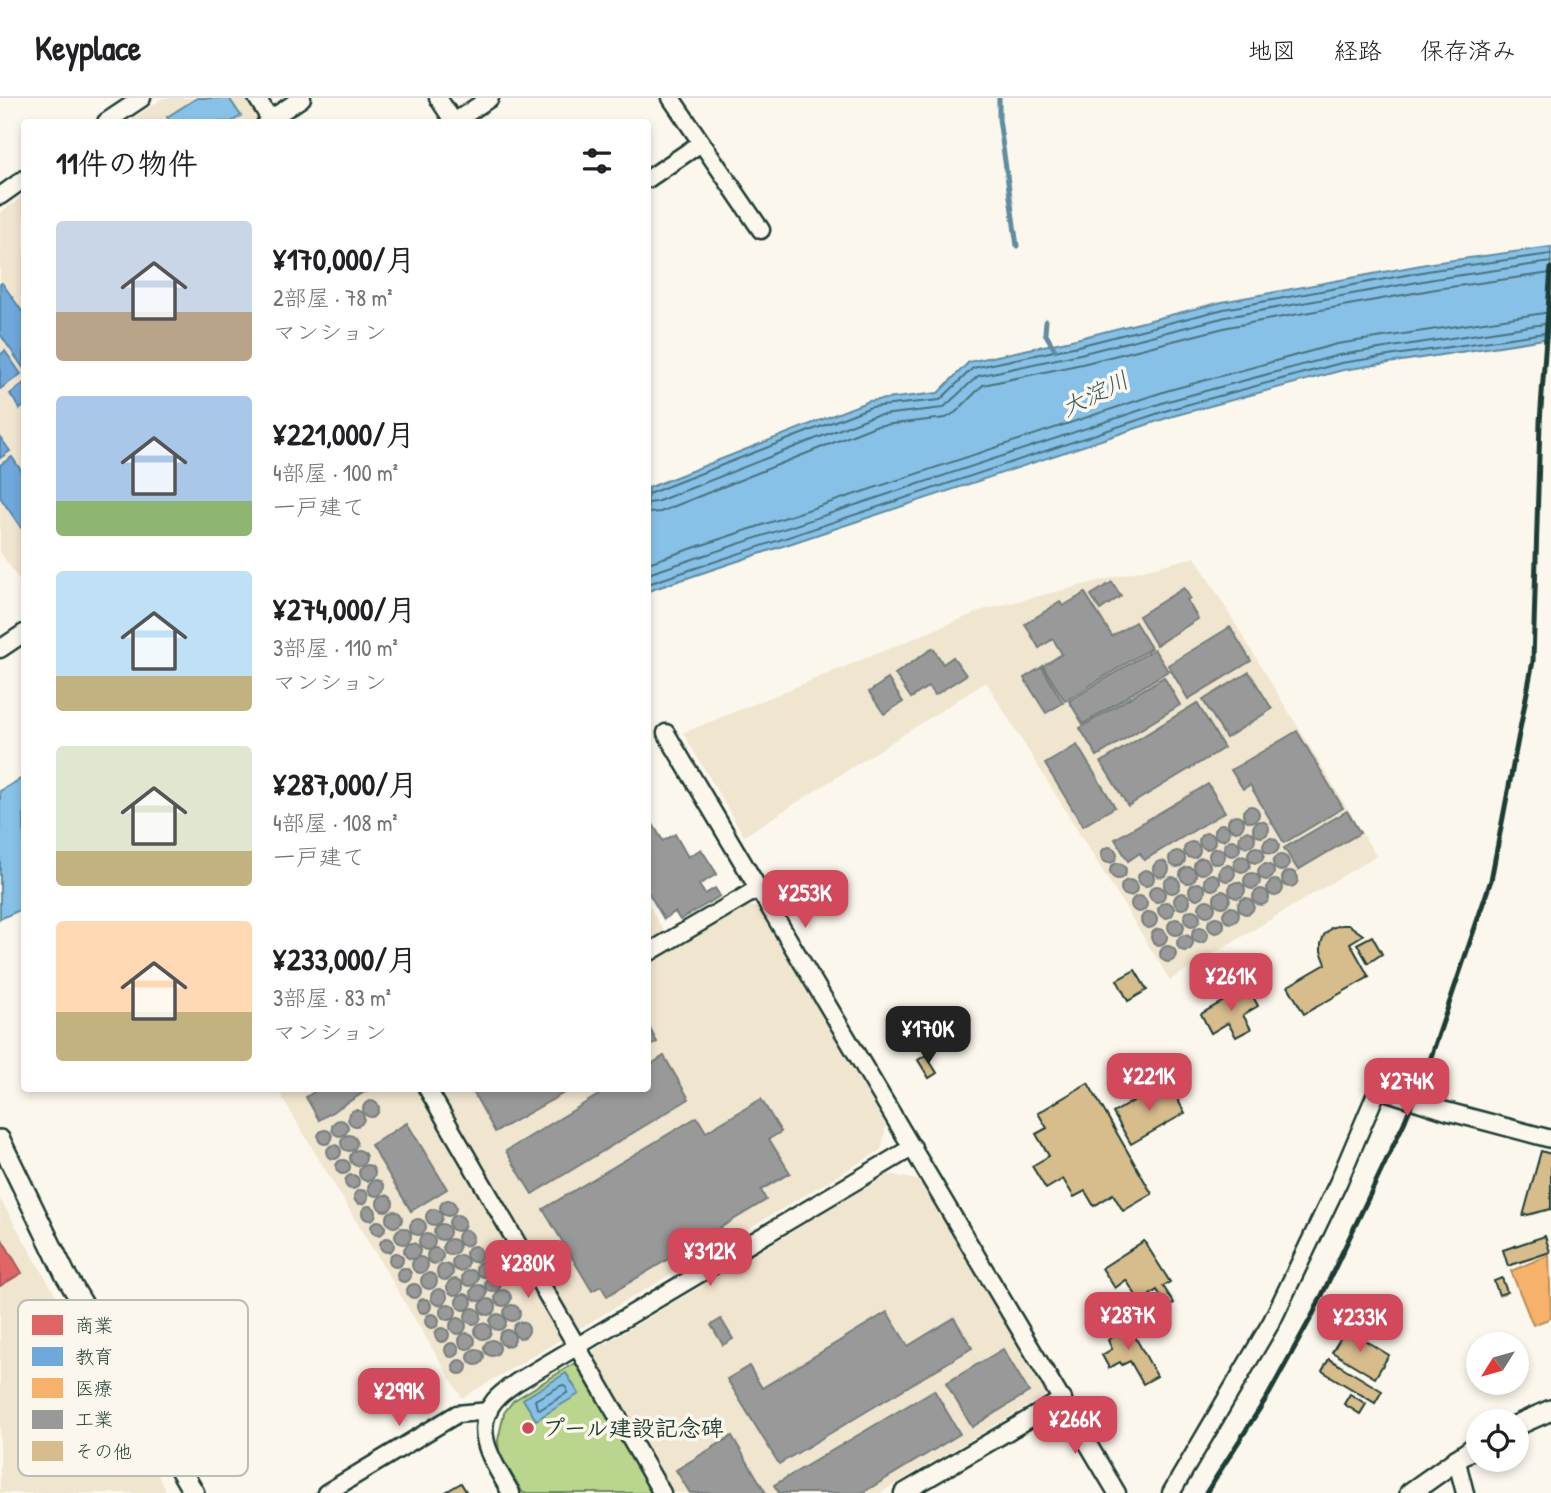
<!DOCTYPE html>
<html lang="ja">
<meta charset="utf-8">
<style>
:root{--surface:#fff;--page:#f2f2f2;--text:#202124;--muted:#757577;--line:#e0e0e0;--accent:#d1495b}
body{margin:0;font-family:"Patrick Hand","Klee One",sans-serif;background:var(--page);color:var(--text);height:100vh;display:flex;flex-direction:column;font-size:26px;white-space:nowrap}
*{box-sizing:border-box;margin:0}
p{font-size:23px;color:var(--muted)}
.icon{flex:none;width:38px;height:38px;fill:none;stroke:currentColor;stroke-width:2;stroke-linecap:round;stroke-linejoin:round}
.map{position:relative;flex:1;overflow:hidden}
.details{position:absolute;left:21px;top:21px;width:630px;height:973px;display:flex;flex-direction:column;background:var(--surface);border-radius:7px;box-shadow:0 4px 10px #0003}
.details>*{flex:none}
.needle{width:46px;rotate:233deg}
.buttons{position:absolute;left:1466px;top:1234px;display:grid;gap:14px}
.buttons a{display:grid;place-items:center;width:63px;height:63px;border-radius:50%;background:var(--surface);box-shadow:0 4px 10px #0003;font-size:35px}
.price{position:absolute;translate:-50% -60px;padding:0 16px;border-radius:14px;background:var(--accent);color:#fff;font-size:23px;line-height:46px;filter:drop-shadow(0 2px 4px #0008)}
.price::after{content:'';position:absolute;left:50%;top:42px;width:21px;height:16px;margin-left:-10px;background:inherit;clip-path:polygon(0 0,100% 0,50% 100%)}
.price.selected{background:#222;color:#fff}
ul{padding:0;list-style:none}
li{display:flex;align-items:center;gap:21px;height:175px;padding:0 35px}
li span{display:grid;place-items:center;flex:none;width:196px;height:140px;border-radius:7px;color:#555}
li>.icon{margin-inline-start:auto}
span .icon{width:84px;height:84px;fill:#fffc;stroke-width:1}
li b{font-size:30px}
h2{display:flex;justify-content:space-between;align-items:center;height:84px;padding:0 35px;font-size:30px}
header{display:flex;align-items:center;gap:42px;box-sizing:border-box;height:98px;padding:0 35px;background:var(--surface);border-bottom:2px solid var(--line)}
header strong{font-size:33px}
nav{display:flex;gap:38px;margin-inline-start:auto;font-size:24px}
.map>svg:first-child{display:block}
.built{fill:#f0e5cf}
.green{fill:#bad58d;stroke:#6c8960;stroke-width:2}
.water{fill:#88c1e7;stroke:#5e8c9f;stroke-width:2}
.shops{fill:#e06666;stroke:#a65a57;stroke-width:2}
.schools{fill:#6fa8dc;stroke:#5788aa;stroke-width:2}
.health{fill:#f6b26b;stroke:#b68f5a;stroke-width:2}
.industry{fill:#999;stroke:#747d7b;stroke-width:2}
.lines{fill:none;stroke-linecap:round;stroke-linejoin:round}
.shore{stroke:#49727c;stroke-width:2}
.stream{stroke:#5e8c9f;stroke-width:5}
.building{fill:#d7bc8c;stroke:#1f3d34;stroke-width:2}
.minor-casing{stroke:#1f3d34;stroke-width:21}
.tertiary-casing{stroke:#1f3d34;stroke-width:24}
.minor{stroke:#fbf7ec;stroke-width:16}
.tertiary{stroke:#fbf7ec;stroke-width:19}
.rail{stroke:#1f3d34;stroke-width:5}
.poi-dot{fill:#d1495b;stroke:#fbf7ec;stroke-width:2.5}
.labels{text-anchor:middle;stroke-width:7;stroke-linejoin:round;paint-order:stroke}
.poi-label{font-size:23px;font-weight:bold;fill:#1f3d34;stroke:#fbf7ec;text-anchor:start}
.water-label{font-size:24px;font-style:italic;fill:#395e61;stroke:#fbf7ec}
.key{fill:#fbf7ec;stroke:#b9bfb5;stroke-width:2}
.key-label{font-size:19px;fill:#1f3d34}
</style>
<header>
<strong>Keyplace</strong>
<nav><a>地図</a><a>経路</a><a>保存済み</a></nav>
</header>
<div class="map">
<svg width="1551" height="1395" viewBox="0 0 1551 1395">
<rect width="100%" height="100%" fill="#fbf7ec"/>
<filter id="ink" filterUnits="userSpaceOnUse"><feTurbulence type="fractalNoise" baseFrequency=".0143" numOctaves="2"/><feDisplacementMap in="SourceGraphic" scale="14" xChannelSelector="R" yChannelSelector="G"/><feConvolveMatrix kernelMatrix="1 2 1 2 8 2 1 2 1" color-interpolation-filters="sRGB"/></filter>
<g filter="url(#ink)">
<g class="built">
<path d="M163 0H251L261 13V21L255 24H128Z"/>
<path d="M24 97V489L0 454V115Z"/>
<path d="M1195 459 1376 758 1170 882 986 584 744 738 683 635 983 512Z"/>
<path d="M648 806 673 848 742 807 759 810 886 1028 881 1052 462 1300 277 991 648 990Z"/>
<path d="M889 1076 921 1083 1048 1296 880 1395H672L591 1254Z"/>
<path d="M0 1101 138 1339 167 1395H0Z"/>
</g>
<path class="green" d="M575 1265 653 1395H523L499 1355 498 1342 504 1315 513 1303Z"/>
<g class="water">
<path d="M197 0H229L241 18 231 24H171L167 19Z"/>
<path d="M1551 149V240L1343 272 1173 318 648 493V390L869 303 938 295 969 264 1076 241 1222 204 1432 165Z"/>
<path d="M24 679V810L0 821V693Z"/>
<path d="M566 1275 579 1296 536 1322 523 1301Z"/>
</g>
<path class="shops" d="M0 1138 22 1175 0 1188Z"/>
<g class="schools">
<path d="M2 185 24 216V271L0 236V186Z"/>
<path d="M5 253 21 276 0 291V257Z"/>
<path d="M24 285V308L20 311 10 296Z"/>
<path d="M0 339 10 353 0 360Z"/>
<path d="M12 359 24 377V434L0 399V367Z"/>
</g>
<path class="health" d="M1549 1157 1551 1220 1533 1227 1511 1173Z"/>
<g class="industry">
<path d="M1112 484 1121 498 1100 512 1091 497Z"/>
<path d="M1184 490 1190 500 1187 502 1198 521 1156 547 1139 518Z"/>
<path d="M1085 495 1112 538 1135 524 1151 550 1065 603 1043 568 1062 556 1053 541 1039 550 1025 526 1060 504 1063 508Z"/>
<path d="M1230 529 1251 563 1188 601 1168 567Z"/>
<path d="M933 550 943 566 953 559 966 577 935 597 929 588 911 600 895 576Z"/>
<path d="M1154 551 1168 573 1083 626 1069 603Z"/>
<path d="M1042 569 1063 605 1046 615 1024 580Z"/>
<path d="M1249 574 1272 611 1226 640 1203 602Z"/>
<path d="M1164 579 1180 607 1097 658 1080 630Z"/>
<path d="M888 581 903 604 884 616 869 594Z"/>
<path d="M1197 605 1224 650 1128 708 1101 664Z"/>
<path d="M1297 633 1343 710 1284 745 1250 687 1243 691 1231 672Z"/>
<path d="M1077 647 1115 709 1083 728 1045 666Z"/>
<path d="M1208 686 1225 714 1144 762 1140 755 1128 763 1115 741Z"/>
<circle cx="1251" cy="716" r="8"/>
<path d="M1347 713 1360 735 1298 772 1284 750Z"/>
<circle cx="1236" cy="725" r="8"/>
<path d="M648 718 663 743 675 736 688 759 701 751 717 776 699 787 705 796 715 790 720 798 680 822 675 814 664 821 648 794Z"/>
<circle cx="1261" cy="731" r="8"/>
<circle cx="1222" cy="734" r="8"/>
<circle cx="1247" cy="741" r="8"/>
<circle cx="1207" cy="743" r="8"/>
<circle cx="1271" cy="748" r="8"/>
<circle cx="1232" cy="750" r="8"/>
<circle cx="1192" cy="752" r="8"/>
<circle cx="1256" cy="757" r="8"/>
<circle cx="1109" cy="757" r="8"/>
<circle cx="1217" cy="758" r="8"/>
<circle cx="1177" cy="761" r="8"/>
<circle cx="1281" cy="765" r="8"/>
<circle cx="1242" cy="766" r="8"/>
<circle cx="1202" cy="768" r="8"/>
<circle cx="1161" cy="771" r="8"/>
<circle cx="1118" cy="773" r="8"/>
<circle cx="1266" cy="774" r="8"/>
<circle cx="1227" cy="775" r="8"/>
<circle cx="1188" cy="777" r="8"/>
<circle cx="1146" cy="780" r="8"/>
<circle cx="1290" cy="781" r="8"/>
<circle cx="1252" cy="783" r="8"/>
<circle cx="1212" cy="784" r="8"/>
<circle cx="1172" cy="787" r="8"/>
<circle cx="1275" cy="790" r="8"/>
<circle cx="1129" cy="790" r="8"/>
<circle cx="1237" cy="792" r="8"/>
<circle cx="1197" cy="793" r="8"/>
<circle cx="1157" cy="796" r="8"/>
<circle cx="1261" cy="799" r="8"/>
<circle cx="1222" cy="801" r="8"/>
<circle cx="1182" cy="803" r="8"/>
<circle cx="1139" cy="806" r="8"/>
<circle cx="1246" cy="808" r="8"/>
<circle cx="1207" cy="810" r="8"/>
<circle cx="1166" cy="812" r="8"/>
<circle cx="1231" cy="817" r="8"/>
<circle cx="1192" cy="820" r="8"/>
<circle cx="1149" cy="822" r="8"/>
<circle cx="1216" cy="827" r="8"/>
<circle cx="1176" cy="829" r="8"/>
<circle cx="1200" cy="837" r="8"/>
<circle cx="1159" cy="839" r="8"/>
<circle cx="1185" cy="845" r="8"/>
<circle cx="1168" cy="856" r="8"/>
<path d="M648 927 657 944 648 949Z"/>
<path d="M664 958 689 1001 532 1096 506 1053 610 990H648V968Z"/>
<path d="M320 990H371L319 1022 306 999Z"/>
<path d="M471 990H573L495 1034Z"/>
<path d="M761 1001 781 1034 769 1041 790 1075 761 1092 766 1102 607 1198 601 1188 592 1193 543 1111 697 1019 706 1034Z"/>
<circle cx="371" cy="1011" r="8"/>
<circle cx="356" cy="1020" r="8"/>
<circle cx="340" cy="1030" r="8"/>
<path d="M407 1025 447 1091 411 1113 371 1047Z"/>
<circle cx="325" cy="1039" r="7"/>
<circle cx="349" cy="1045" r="8"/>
<circle cx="334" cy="1054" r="7"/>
<circle cx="358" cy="1060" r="8"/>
<circle cx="343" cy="1069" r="7"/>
<circle cx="367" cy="1075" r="8"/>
<circle cx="352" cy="1084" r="7"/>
<circle cx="376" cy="1090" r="8"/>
<circle cx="361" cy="1099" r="7"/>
<circle cx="385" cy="1105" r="8"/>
<circle cx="448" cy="1110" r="8"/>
<circle cx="369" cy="1115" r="7"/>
<circle cx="434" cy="1119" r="8"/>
<circle cx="394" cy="1121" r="8"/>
<circle cx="457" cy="1125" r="8"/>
<circle cx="418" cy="1129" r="8"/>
<circle cx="378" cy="1130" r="7"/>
<circle cx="442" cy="1134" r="8"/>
<circle cx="403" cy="1138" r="8"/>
<circle cx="465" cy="1140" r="8"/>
<circle cx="427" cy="1144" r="8"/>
<circle cx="387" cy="1147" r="7"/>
<circle cx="451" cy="1149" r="8"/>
<circle cx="412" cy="1153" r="8"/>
<circle cx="474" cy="1156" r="8"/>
<circle cx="435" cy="1158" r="8"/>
<circle cx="396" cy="1162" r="7"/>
<circle cx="460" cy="1165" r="8"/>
<circle cx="420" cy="1167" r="8"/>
<circle cx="484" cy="1171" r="8"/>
<circle cx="445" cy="1174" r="8"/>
<circle cx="404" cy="1177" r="7"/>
<circle cx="470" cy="1180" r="8"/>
<circle cx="429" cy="1183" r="8"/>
<circle cx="493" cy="1186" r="8"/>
<circle cx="455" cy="1189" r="8"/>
<circle cx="414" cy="1193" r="7"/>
<circle cx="479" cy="1195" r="8"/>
<circle cx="439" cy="1199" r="8"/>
<circle cx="503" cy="1200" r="8"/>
<circle cx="464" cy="1204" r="8"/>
<circle cx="424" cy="1208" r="7"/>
<circle cx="488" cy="1209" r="8"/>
<circle cx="448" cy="1214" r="8"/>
<circle cx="512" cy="1215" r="8"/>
<circle cx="473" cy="1218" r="8"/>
<path d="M887 1214 908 1248 954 1220 972 1250 779 1366 727 1281 749 1268 762 1290Z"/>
<circle cx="432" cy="1223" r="7"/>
<circle cx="498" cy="1224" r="8"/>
<circle cx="458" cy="1228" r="8"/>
<path d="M721 1221 733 1241 723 1247 711 1227Z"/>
<circle cx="521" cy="1232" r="8"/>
<circle cx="483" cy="1233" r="8"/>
<circle cx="442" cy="1237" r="7"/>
<circle cx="507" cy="1240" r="8"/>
<circle cx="467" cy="1243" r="8"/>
<circle cx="492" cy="1250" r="8"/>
<circle cx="452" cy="1252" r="7"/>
<path d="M1003 1251 1029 1294 972 1329 946 1285Z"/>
<circle cx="476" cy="1259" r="8"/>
<circle cx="460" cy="1269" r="7"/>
<path d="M934 1292 960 1336 862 1395H779L774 1387Z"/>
<path d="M732 1338 766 1395H690L676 1372Z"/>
</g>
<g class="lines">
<g class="shore">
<path d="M648 396 871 309 940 302 973 270 1078 248 1224 211 1433 172 1551 156"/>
<path d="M648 405 656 404 873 318 943 310 978 278 1080 256 1226 219 1434 181 1551 164"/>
<path d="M648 415 660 414 875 328 946 320 956 314 983 287 1082 266 1228 229 1436 191 1551 175"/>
<path d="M648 465 1166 293 1337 246 1551 214"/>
<path d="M648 476 1168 303 1339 257 1551 225"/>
<path d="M648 486 1171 311 1341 265 1551 234"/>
<path d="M562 1287 567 1290V1295L541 1311 537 1310 535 1302Z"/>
</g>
<g class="stream">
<path d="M999 0V21L1017 148"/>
<path d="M1046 223 1045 235 1055 252"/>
</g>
</g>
<g class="building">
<path d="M1341 827H1349L1363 837 1350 845 1369 879 1304 916 1288 888 1326 866 1321 853V846L1324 837 1331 830Z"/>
<path d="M1372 838 1382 856 1368 865 1357 846Z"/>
<path d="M1135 872 1147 892 1128 903 1117 882Z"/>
<path d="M1248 889 1258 908 1243 917 1251 931 1236 939 1228 925 1211 935 1201 916Z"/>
<path d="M926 957 937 975 929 980 918 962Z"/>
<path d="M1167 983 1185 1015 1131 1046 1113 1015Z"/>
<path d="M1088 985 1152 1096 1123 1113 1113 1096 1094 1108 1085 1093 1074 1099 1063 1081 1046 1091 1032 1068 1049 1058 1036 1036 1047 1030 1038 1015Z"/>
<path d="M1541 1053 1551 1056V1111L1523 1118Z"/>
<path d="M1545 1138 1550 1154 1508 1168 1503 1152Z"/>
<path d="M1144 1143 1170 1184 1163 1188 1174 1205 1168 1210 1157 1192 1150 1197 1155 1205 1145 1211 1126 1182 1115 1190 1102 1170Z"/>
<path d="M1502 1180 1507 1194 1499 1197 1494 1183Z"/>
<path d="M1125 1221 1157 1278 1143 1286 1130 1263 1122 1267 1120 1264 1109 1270 1102 1257 1112 1251 1108 1242 1114 1238 1109 1230Z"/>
<path d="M1346 1231 1389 1257 1375 1280 1332 1254Z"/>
<path d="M1329 1261 1382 1293 1375 1305 1322 1273Z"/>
<path d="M1350 1296 1366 1306 1360 1316 1344 1306Z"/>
<path d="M461 1385 467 1395H444Z"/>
</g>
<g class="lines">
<g class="minor-casing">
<g id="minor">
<path d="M257 0 272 24"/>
<path d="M438 0 454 24 490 0"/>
<path d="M671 0 761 132"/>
<path d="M106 24 142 0"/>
<path d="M266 24 302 0"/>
<path d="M648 81 701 45"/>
<path d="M0 98 24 81"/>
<path d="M0 551 24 535"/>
<path d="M666 635 1117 1395"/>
<path d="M648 855 759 790"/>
<path d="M427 990 662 1395"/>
<path d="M1456 1360 1465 1395"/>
<path d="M326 1395 457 1316 489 1313"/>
<path d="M511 1395C496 1368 469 1333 495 1302 501 1295 510 1289 517 1284L913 1049"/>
<path d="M903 1395 1063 1301"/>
<path d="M1171 1395 1272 1223 1338 1085 1378 991 1446 1013 1551 1041"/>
</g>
</g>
<g class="tertiary-casing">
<g id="tertiary">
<path d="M0 1042 65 1176 194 1395"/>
<path d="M1517 1327 1551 1312"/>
<path d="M1410 1395 1479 1346"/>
</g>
</g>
<use href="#minor" class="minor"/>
<use href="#tertiary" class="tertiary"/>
<path class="rail" d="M1206 1395 1269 1296 1313 1216 1404 1025 1431 959 1491 782 1533 563 1540 324 1551 170"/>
</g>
</g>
<circle class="poi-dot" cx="528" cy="1330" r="7"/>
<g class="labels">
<g class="poi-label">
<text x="542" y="1338">プール建設記念碑</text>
</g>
<g class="water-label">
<text transform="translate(1095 296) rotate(-26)" y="8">大淀川</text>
</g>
</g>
<rect x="18" y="1202" width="230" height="176" rx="10" class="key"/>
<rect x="32" y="1217" width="31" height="20" fill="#e06666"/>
<rect x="32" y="1249" width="31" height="19" fill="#6fa8dc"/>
<rect x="32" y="1280" width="31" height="20" fill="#f6b26b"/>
<rect x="32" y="1312" width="31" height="19" fill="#999"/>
<rect x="32" y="1343" width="31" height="20" fill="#d7bc8c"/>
<g class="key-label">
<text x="75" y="1234">商業</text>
<text x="75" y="1265">教育</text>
<text x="75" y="1297">医療</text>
<text x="75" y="1328">工業</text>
<text x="75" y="1360">その他</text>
</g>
</svg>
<div class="buttons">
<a><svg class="needle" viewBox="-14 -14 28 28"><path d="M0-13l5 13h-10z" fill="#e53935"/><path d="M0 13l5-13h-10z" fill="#757577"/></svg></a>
<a><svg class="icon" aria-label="locate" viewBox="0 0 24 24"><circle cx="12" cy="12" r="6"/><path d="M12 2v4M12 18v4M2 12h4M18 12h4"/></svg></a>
</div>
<b class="price" style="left:805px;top:832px">¥253K</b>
<b class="price" style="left:1231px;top:915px">¥261K</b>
<b class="price selected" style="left:928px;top:968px">¥170K</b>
<b class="price" style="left:1149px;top:1015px">¥221K</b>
<b class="price" style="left:1407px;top:1020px">¥274K</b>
<b class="price" style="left:710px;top:1190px">¥312K</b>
<b class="price" style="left:528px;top:1202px">¥280K</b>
<b class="price" style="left:1128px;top:1254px">¥287K</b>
<b class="price" style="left:1360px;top:1256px">¥233K</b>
<b class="price" style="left:399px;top:1330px">¥299K</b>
<b class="price" style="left:1075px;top:1358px">¥266K</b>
<section class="details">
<h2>11件の物件<svg class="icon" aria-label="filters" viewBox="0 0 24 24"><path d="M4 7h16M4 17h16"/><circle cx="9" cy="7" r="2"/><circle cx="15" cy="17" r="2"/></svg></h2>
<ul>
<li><span style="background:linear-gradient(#c9d6e8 65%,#b9a48a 0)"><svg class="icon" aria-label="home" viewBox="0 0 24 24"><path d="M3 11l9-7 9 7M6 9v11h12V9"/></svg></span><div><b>¥170,000/月</b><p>2部屋 · 78 m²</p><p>マンション</p></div></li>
<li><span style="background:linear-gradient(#a9c7e8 75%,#8fb573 0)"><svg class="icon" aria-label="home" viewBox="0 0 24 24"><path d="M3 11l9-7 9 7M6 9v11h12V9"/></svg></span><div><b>¥221,000/月</b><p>4部屋 · 100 m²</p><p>一戸建て</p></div></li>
<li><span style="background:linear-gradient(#bfe0f5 75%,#c2b280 0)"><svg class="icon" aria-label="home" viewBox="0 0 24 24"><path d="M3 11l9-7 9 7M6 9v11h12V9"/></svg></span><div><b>¥274,000/月</b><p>3部屋 · 110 m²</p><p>マンション</p></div></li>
<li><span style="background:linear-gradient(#dfe7d0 75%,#c2b280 0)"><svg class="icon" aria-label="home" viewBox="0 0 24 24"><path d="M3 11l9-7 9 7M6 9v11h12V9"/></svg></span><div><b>¥287,000/月</b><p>4部屋 · 108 m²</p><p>一戸建て</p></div></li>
<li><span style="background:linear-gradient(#ffd9b3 65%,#c2b280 0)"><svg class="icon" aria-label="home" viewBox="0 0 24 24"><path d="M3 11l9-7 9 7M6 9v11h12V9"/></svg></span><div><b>¥233,000/月</b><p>3部屋 · 83 m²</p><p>マンション</p></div></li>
</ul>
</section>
</div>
